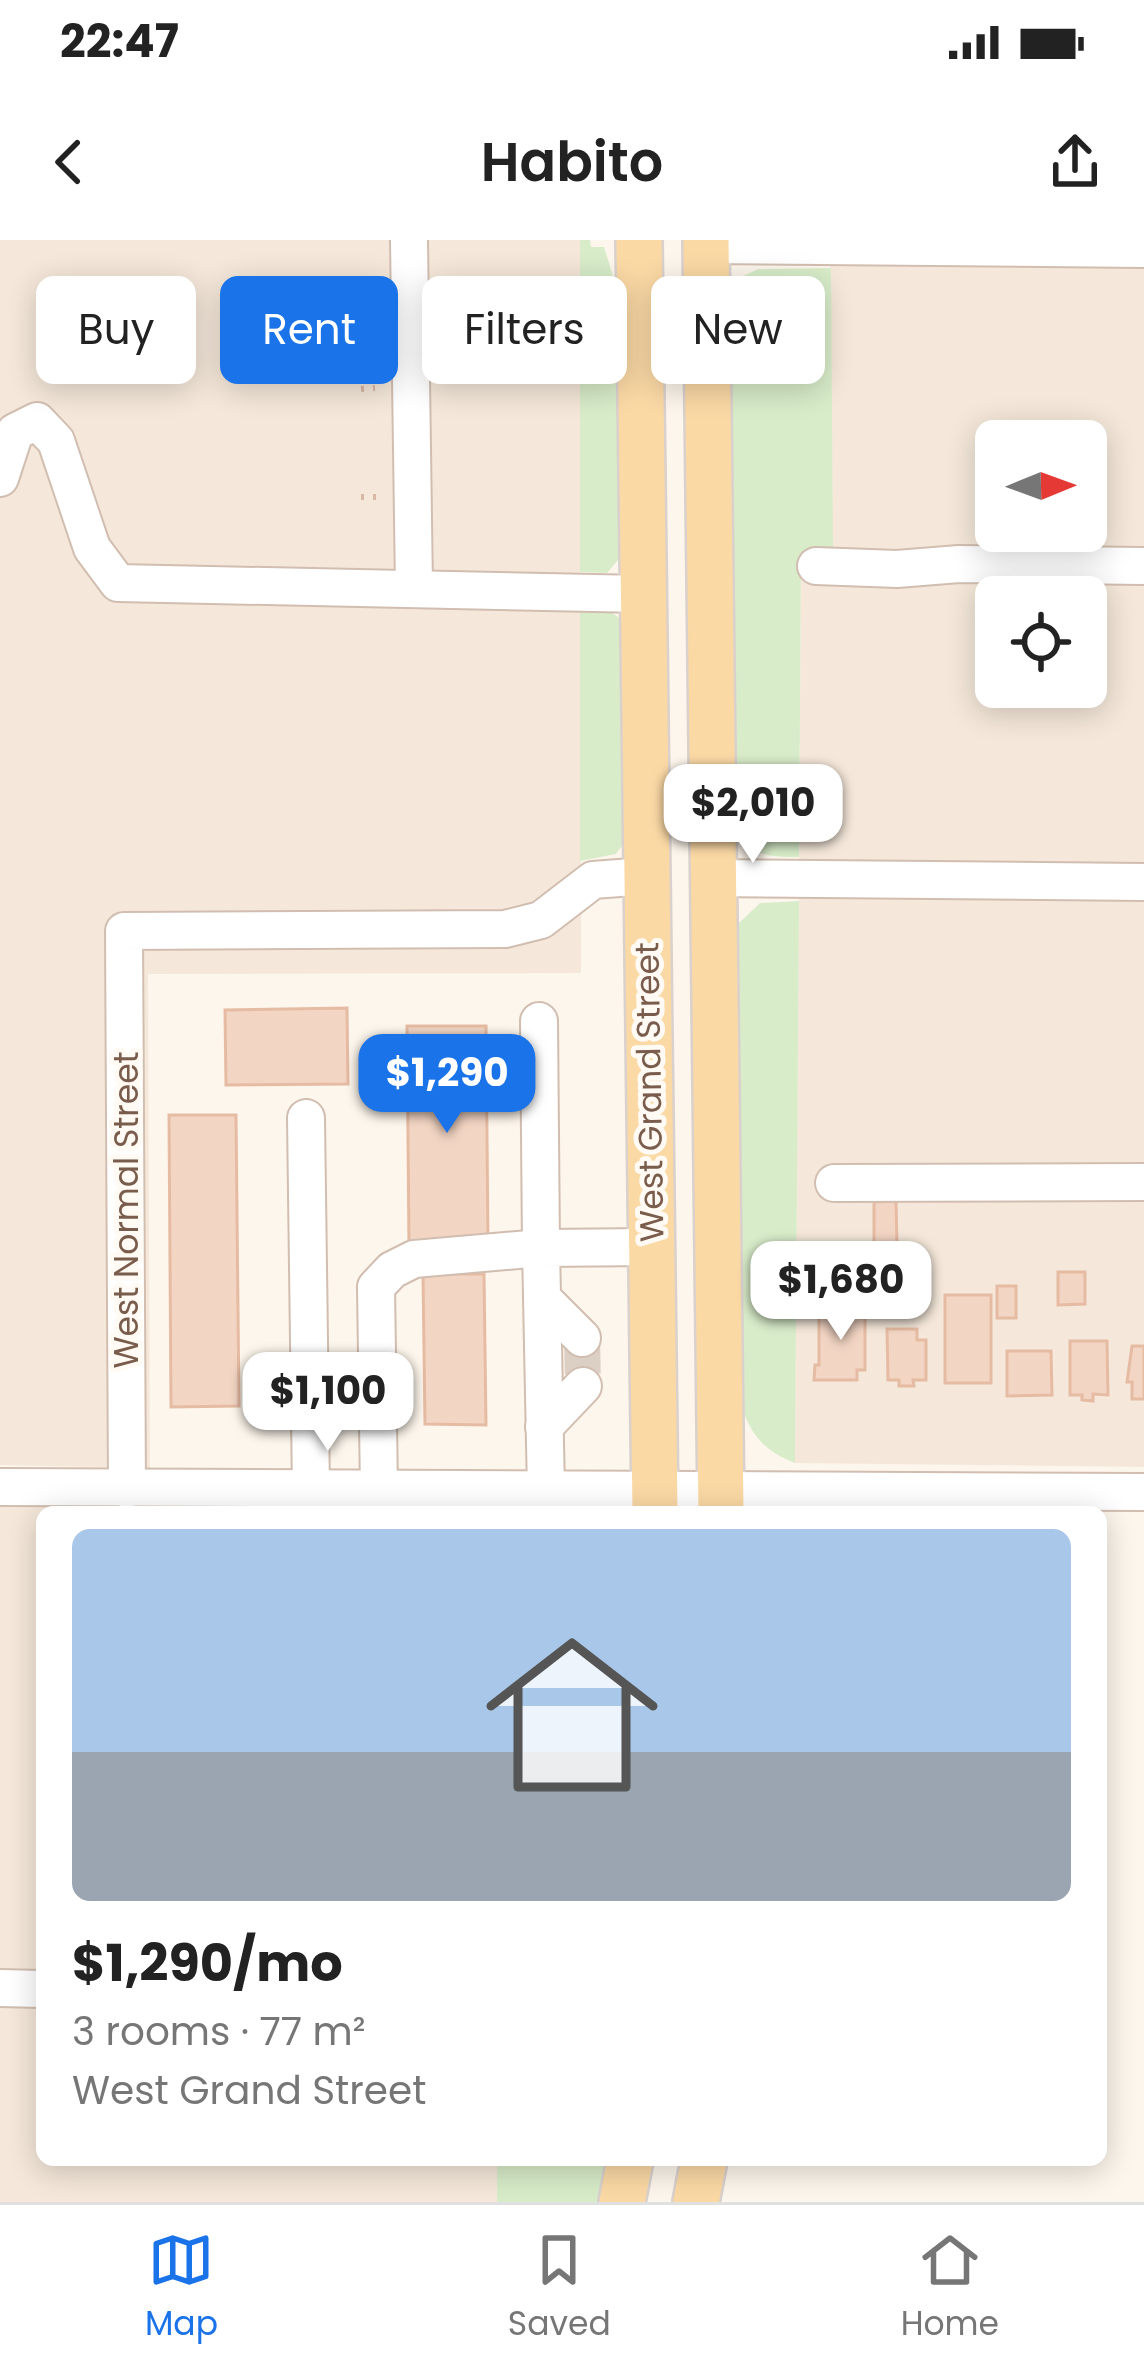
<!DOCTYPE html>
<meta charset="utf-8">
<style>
:root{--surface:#fff;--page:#f6f6f6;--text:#222;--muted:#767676;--line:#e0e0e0;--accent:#1a73e8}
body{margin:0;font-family:Poppins,sans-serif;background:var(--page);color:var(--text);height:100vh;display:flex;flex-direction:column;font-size:45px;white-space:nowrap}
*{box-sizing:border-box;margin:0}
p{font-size:39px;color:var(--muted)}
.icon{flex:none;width:66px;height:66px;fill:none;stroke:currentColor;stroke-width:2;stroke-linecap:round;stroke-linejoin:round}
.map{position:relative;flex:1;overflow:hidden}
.drawer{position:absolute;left:36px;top:1266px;width:1071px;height:660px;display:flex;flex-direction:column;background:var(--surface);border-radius:18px;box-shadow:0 6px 30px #0003}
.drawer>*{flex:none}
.guide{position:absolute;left:36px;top:36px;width:1074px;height:108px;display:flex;gap:24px}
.needle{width:78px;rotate:89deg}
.tools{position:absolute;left:975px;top:180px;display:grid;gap:24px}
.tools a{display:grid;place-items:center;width:132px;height:132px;border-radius:18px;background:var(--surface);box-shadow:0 6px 30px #0003;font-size:60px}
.price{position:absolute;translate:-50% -102px;padding:0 27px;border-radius:24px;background:#fff;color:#222;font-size:39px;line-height:78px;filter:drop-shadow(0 3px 6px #0008)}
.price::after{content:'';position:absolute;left:50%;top:72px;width:36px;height:27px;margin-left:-18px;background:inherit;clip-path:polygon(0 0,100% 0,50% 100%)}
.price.on{background:var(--accent);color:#fff}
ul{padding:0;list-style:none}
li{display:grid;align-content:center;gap:24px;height:636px;padding:0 36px}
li+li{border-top:3px solid var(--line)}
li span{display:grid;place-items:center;height:372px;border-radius:18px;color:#555}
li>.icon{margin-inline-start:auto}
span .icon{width:216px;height:216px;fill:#fffc;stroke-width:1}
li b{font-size:51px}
.pill{padding:0 42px;border-radius:18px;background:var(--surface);box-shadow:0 6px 30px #0003;font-size:42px;line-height:108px}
.pill.on{background:var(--accent);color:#fff}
.status{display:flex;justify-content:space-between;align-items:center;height:84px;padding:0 60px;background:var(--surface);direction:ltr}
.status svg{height:33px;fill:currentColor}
header{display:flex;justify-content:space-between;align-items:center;height:156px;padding:0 36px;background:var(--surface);font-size:54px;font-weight:600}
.tab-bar{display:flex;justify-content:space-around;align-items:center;height:168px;border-top:3px solid var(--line);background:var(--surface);font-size:33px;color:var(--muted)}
.tab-bar a{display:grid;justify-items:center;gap:6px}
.tab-bar .on{color:var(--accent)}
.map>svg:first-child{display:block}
.residential{fill:#f5e8da;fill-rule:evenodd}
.green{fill:#d8ecc9}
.building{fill:#f3d5c3;stroke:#e6bba3;stroke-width:3}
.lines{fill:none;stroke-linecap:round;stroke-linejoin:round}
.minor-tunnel{stroke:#dcd0c4;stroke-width:36;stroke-dasharray:36 18;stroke-linecap:butt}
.minor-casing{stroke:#d1beb0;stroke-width:40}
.major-casing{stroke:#dad1cd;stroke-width:50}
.path{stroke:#d9b8a5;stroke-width:6;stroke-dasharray:3 9;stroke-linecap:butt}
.minor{stroke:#fff;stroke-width:36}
.major{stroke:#fbd9a5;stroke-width:45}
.labels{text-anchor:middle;stroke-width:10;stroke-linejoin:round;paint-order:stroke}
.street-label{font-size:33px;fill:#7a5c4d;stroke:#fffaf3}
</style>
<div class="status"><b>22:47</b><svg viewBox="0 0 49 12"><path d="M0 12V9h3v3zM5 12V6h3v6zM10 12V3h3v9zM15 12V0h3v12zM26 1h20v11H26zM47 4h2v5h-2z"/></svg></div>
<header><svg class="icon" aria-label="back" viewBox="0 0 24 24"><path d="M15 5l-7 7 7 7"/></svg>Habito<svg class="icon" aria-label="share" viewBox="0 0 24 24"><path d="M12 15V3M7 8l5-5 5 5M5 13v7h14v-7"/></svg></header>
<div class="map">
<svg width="1144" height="1962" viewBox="0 0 1144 1962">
<rect width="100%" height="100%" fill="#fdf6ec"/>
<g class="residential">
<path d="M0 0H580L581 733 148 734 150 1228 0 1225Z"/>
<path d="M812 0H1144V1227L795 1223 801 323 831 28ZM996 201H1086V291H996ZM996 357H1086V447H996Z"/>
<path d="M0 1261 521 1272H42V1920H497V1962H0Z"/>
</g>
<g class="green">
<path d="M580 0H590L591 7H604L621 62 623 314 607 333 580 332Z"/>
<path d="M831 28 833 319 801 323 799 617C764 617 744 615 732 579L726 72 741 37 758 29Z"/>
<path d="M580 367 607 369 622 380 628 598 616 614 580 621Z"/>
<path d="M799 661 795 1223C760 1209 749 1192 738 1156L736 686 760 663Z"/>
<path d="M497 1920H610L601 1962H497Z"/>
</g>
<g class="building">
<path d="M347 768 348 844 226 845 225 770Z"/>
<path d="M407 786H486L488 1005H409Z"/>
<path d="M169 875H236L239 1166 171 1167Z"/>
<path d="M896 961 897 1005H874V962Z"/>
<path d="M1058 1032H1085V1064L1058 1065Z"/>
<path d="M423 1034H484L486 1185 425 1184Z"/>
<rect x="997" y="1046" width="19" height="32"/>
<rect x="945" y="1055" width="46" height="88"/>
<path d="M819 1067H865V1130H857V1140H814L815 1125H819Z"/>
<path d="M887 1089H917V1100H926V1140H913L914 1146H899V1140H888Z"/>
<path d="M1070 1101H1107L1108 1155 1093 1154V1161L1082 1160V1155H1070Z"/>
<path d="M1132 1106H1144V1159H1132V1142H1127Z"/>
<path d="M1007 1111H1051L1052 1155 1007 1156Z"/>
</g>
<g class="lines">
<path class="minor-tunnel" d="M582 1098 583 1146"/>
<g class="minor-casing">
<g id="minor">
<path d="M409 0 414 348"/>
<path d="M706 5 1144 9"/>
<path d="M0 238 15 192 37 181 56 201 92 308 118 343 643 354"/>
<path d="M816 326 897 329 959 324 1144 326"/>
<path d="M712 638 1144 642"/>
<path d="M306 878 311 1250"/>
<path d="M834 943 1144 942"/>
<path d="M543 1059 582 1098"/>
<path d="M544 1187 583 1146"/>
<path d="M0 1247 1144 1252"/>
<path d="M127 1249 124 691 505 689 541 680 593 640 646 636"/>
<path d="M379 1250 376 1047 392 1030 414 1019 541 1008 539 781"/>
<path d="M546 1251 541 1008 651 1007"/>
<path d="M0 1748 42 1749"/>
</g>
</g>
<g class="major-casing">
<g id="major">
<path d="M639 0 655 1272"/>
<path d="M706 0 721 1272"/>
<path d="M622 1962 630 1920"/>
<path d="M696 1962 704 1920"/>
</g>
</g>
<g class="path">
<path d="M565 54H592"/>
<path d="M355 93 372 92"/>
<path d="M361 149 375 148"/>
<path d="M361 257H378"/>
</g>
<use href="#minor" class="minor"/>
<use href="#major" class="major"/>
</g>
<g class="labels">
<g class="street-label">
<text transform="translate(649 852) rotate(-91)" y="12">West Grand Street</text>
<text transform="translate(126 970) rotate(-90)" y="12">West Normal Street</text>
</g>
</g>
</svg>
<div class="tools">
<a><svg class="needle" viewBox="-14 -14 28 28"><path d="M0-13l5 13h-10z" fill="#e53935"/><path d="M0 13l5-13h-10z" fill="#767676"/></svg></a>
<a><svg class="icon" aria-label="locate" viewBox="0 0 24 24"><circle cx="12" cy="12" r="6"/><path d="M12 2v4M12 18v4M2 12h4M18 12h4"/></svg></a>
</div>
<b class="price" style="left:753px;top:626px">$2,010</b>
<b class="price on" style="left:447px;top:896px">$1,290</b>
<b class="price" style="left:841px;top:1103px">$1,680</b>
<b class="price" style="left:328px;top:1214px">$1,100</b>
<div class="guide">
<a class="pill">Buy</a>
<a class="pill on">Rent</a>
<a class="pill">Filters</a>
<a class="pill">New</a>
</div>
<section class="drawer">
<ul>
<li><span style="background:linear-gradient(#a9c7e8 60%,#9aa5b1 0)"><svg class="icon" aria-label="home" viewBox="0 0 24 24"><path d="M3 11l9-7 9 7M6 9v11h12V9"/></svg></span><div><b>$1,290/mo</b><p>3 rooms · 77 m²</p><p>West Grand Street</p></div></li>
</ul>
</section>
</div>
<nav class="tab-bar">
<a class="on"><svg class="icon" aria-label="map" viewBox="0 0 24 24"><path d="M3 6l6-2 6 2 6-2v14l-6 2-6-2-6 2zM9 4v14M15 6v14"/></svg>Map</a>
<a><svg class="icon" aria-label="saved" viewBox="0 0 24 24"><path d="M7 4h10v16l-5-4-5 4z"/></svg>Saved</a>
<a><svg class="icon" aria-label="home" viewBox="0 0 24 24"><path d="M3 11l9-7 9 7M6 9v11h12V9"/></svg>Home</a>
</nav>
